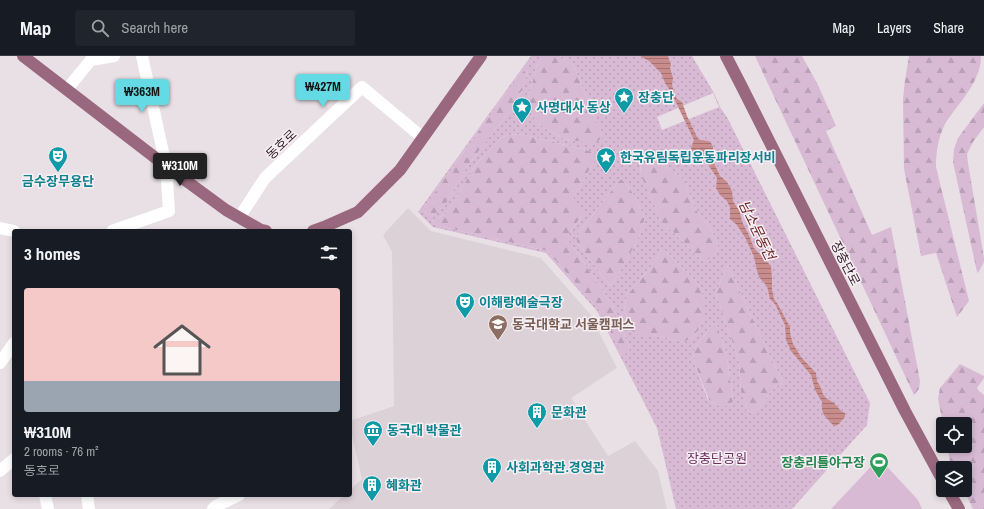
<!DOCTYPE html>
<meta charset="utf-8">
<style>
:root{--surface:#171b24;--page:#20242c;--text:#f1f3f6;--muted:#9ea1a6;--line:#363941;--accent:#63dae4}
body{margin:0;font-family:"Archivo Narrow","Noto Sans KR",sans-serif;background:var(--page);color:var(--text);height:100vh;display:flex;flex-direction:column;font-size:15px;white-space:nowrap}
*{box-sizing:border-box;margin:0}
p{font-size:13px;color:var(--muted)}
.icon{flex:none;width:22px;height:22px;fill:none;stroke:currentColor;stroke-width:2;stroke-linecap:round;stroke-linejoin:round}
.map{position:relative;flex:1;overflow:hidden}
.sheet{position:absolute;left:12px;top:173px;width:340px;height:268px;display:flex;flex-direction:column;background:var(--surface);border-radius:4px;box-shadow:0 2px 6px #0003}
.sheet>*{flex:none}
.tools{position:absolute;left:936px;top:361px;display:grid;gap:8px}
.tools a{display:grid;place-items:center;width:36px;height:36px;border-radius:4px;background:var(--surface);box-shadow:0 2px 6px #0003;font-size:20px}
.price{position:absolute;translate:-50% -34px;padding:0 9px;border-radius:4px;background:var(--accent);color:#111;font-size:13px;line-height:26px;filter:drop-shadow(0 1px 2px #0008)}
.price::after{content:'';position:absolute;left:50%;top:24px;width:12px;height:9px;margin-left:-6px;background:inherit;clip-path:polygon(0 0,100% 0,50% 100%)}
.price.active{background:#222;color:#fff}
ul{padding:0;list-style:none}
li{display:grid;align-content:center;gap:8px;height:212px;padding:0 12px}
li+li{border-top:1px solid var(--line)}
li span{display:grid;place-items:center;height:124px;border-radius:4px;color:#555}
li>.icon{margin-inline-start:auto}
span .icon{width:72px;height:72px;fill:#fffc;stroke-width:1}
li b{font-size:17px}
h2{display:flex;justify-content:space-between;align-items:center;height:48px;padding:0 12px;font-size:17px}
header{display:flex;align-items:center;gap:24px;box-sizing:border-box;height:56px;padding:0 20px;background:var(--surface);border-bottom:1px solid var(--line)}
header strong{font-size:19px}
nav{display:flex;gap:22px;margin-inline-start:auto;font-size:14px}
.search{width:280px;height:36px;background:var(--page);display:flex;align-items:center;gap:10px;box-sizing:border-box;padding:0 14px;border-radius:4px;color:var(--muted);font-size:15px}
.map>svg:first-child{display:block}
.built{fill:#ddd1d8}
.grass{fill:#d8bad5}
.forest{fill:url(#forest-firs)}
.park{fill:url(#park-dots);fill-rule:evenodd}
.water{fill:url(#water-rules)}
.lines{fill:none;stroke-linecap:round;stroke-linejoin:round}
.minor{stroke:#fff;stroke-width:12}
.major{stroke:#9a687e;stroke-width:12}
.labels{text-anchor:middle;stroke-width:3;stroke-linejoin:round;paint-order:stroke}
.culture-label{font-size:13px;font-weight:bold;fill:#0d838f;stroke:#f6eff4;text-anchor:start}
.street-label{font-size:13px;fill:#37222c;stroke:#f6eff4}
.education-label{font-size:13px;font-weight:bold;fill:#785e54;stroke:#f6eff4;text-anchor:start}
.park-label{font-size:13px;fill:#6a305e;stroke:#f6eff4}
.leisure-label{font-size:13px;font-weight:bold;fill:#27864d;stroke:#f6eff4;text-anchor:end}
.water-label{font-size:14px;font-style:italic;fill:#6d2323;stroke:#f6eff4}
</style>
<header>
<strong>Map</strong>
<div class="search"><svg class="icon" aria-label="search" viewBox="0 0 24 24"><circle cx="10" cy="10" r="6"/><path d="M15 15l6 6"/></svg>Search here</div>
<nav><a>Map</a><a>Layers</a><a>Share</a></nav>
</header>
<div class="map">
<svg width="984" height="453" viewBox="0 0 984 453">
<defs>
<pattern id="forest-firs" width="22" height="20" patternUnits="userSpaceOnUse"><rect width="22" height="20" fill="#d8bad5"/><path d="M5 1l3.5 6h-7zM16 11l3.5 6h-7z" fill="#baa0b7"/></pattern>
<pattern id="park-dots" width="8" height="8" patternUnits="userSpaceOnUse"><rect width="8" height="8" fill="#d8bad5"/><path d="M2 2h.1M6 6h.1" fill="none" stroke="#baa0b7" stroke-width="1.8" stroke-linecap="round"/></pattern>
<pattern id="water-rules" width="6" height="5" patternUnits="userSpaceOnUse"><rect width="6" height="5" fill="#c98c8d"/><path d="M0 2.5h6" fill="none" stroke="#a47273"/></pattern>
</defs>
<rect width="100%" height="100%" fill="#e9e0e5"/>
<path class="built" d="M408 152 431 175 541 202 590 258 617 312 571 342 608 400 635 385 658 415 667 453H329L344 439H350V434L362 423 350 371V365L394 350 392 196 383 179Z"/>
<path class="grass" d="M879 402 918 444 922 453H831Z"/>
<g class="forest">
<path d="M541 0H560C563 5 569 6 574 10L603 81 596 87H586L562 82 546 73 536 65 529 53 527 46 536 12Z"/>
<path d="M755 0H802L818 29 836 70 826 75 872 179 891 171 920 325 919 333 914 339Z"/>
<path d="M909 0H981C981 27 958 47 945 68 938 82 936 96 936 111L969 245 957 261 936 197 921 200 904 113 903 43 905 24Z"/>
<path d="M526 13 528 15 522 34 512 52 466 112 447 146 441 153 435 158 428 159 425 156V152L427 147 518 20Z"/>
<path d="M984 47V71L973 86 967 98 968 107 984 202V206L978 217 977 216 953 106 954 93 958 82Z"/>
<path d="M521 78 590 95 594 97 597 101 574 140C572 149 576 150 583 155V158L568 179 572 189 613 250 630 292C629 297 627 298 622 299L599 254 547 195 435 169 432 165 446 158 473 113 480 104 501 82 508 79Z"/>
<path d="M645 101H650L681 121C689 130 689 142 695 152 702 165 728 186 713 200 709 204 706 205 701 204L674 177 664 169 661 165 640 118 641 107Z"/>
<path d="M621 123C627 127 632 136 636 142 638 148 643 156 644 162 646 174 619 217 612 229L610 230 577 186 576 182 580 175 618 126Z"/>
<path d="M662 194H665L688 217 699 230 704 243V263L694 281 684 286 653 279H639L630 274 624 255 627 239 645 218Z"/>
<path d="M728 210 783 327 775 331 768 339 761 350 753 357 746 354 745 344 741 338 739 306 716 238 717 234 726 212Z"/>
<path d="M716 267C727 292 730 319 733 346L728 351 719 350 709 344 694 306 693 297 697 289 711 270Z"/>
<path d="M960 308 984 320V322L977 332 979 335 984 339V453H973L964 434H965V412H952L951 411 947 390H965V368H943L938 343 940 332Z"/>
</g>
<path class="park" d="M531 0H541L536 12 527 46 529 53 536 65 546 73 562 82 586 87H596L603 81 574 10C569 6 563 5 560 0H692L714 37 720 51 727 61 870 347 867 369 792 453H676L657 372 597 255 546 197 433 171 418 156ZM526 13 528 15 522 34 512 52 466 112 447 146 441 153 435 158 428 159 425 156V152L427 147 518 20ZM713 37 719 51 662 74 657 61ZM521 78 590 95 594 97 597 101 574 140C572 150 576 150 583 155V158L568 179V183L613 250 630 292C629 297 627 298 622 298L599 254 547 195 435 169 432 165 446 158 473 113 480 104 501 82 508 79ZM645 101H650L681 121C689 130 689 142 695 152 702 165 728 186 713 200 709 204 706 205 701 204L674 177 664 169 661 165 640 117 641 107ZM621 123C627 127 632 136 636 142 638 148 643 156 644 162 646 174 619 217 612 229L610 230 577 186 576 182 580 175 618 126ZM662 194H665L688 217 699 230 704 243V263L694 281 684 286 653 279H639L630 274 624 255 627 239 645 218ZM728 210 783 327 775 331 768 339 761 350 753 357 746 354 745 344 741 337 739 306 716 238 717 234 726 212ZM716 267C727 292 730 319 733 345L728 350H719L708 344 694 306 693 297 697 289 711 270Z"/>
<path class="water" d="M640 0H668L671 9 670 12 673 22 672 29 675 39 677 43 682 46 687 60 698 83 701 84 708 85 711 87 713 91V105L720 120 727 126 732 135 733 145 740 156 742 166 748 177 754 192 771 210 772 223V233L774 243 777 247 790 271V277L793 288 801 301 816 317 817 325 820 330 823 338 826 342 834 347 841 355 845 357V361L838 369 834 370 831 367 824 359 822 354V346L815 334 811 319 791 295 786 284 785 269 775 248 770 243 767 230 759 221 757 215 754 201 746 183 737 169 730 163V151L727 145 720 139 716 132 717 122 707 107 694 98 691 92 694 84 671 36 665 27 661 17 649 5Z"/>
<g class="lines">
<g class="minor">
<path d="M91 4 114 0"/>
<path d="M67 33 91 4 93 0"/>
<path d="M239 162 265 122 362 31 423 82"/>
<path d="M0 172 14 175"/>
<path d="M112 175 169 155 166 110 142 0"/>
<path d="M0 307 14 287"/>
<path d="M0 415 14 403"/>
<path d="M45 439 48 453"/>
<path d="M87 439 89 453"/>
<path d="M213 453 216 450 239 439"/>
</g>
<g class="major">
<path d="M23 0 166 110 226 154 261 174 266 175"/>
<path d="M726 0 742 31 905 355 943 425"/>
<path d="M313 175 324 171 358 156 400 114 481 0"/>
<path d="M948 434 959 453"/>
</g>
</g>
<defs>
<g id="sight-pin" transform="scale(1)"><path d="M0 17L-7.5 6A9.5 9.5 0 1 1 7.5 6Z" fill="#0f9aa8" stroke="#f6eff4"/><path d="M0-6L1.8-2.2L6-1.7L2.9 1.2L3.7 5.4L0 3.3L-3.7 5.4L-2.9 1.2L-6-1.7L-1.8-2.2Z" fill="#fff"/></g>
<g id="theatre-pin" transform="scale(1)"><path d="M0 17L-7.5 6A9.5 9.5 0 1 1 7.5 6Z" fill="#0f9aa8" stroke="#f6eff4"/><path d="M-5-5.5Q0-4 5-5.5V0Q5 5 0 6Q-5 5-5 0ZM-3.3-2.5H-1v1.5H-3.3ZM1-2.5H3.3v1.5H1ZM-2.8 1Q0 5.5 2.8 1Z" fill="#fff"/></g>
<g id="university-pin" transform="scale(1)"><path d="M0 17L-7.5 6A9.5 9.5 0 1 1 7.5 6Z" fill="#8d6e63" stroke="#f6eff4"/><path d="M0-5L7-2L0 1L-7-2ZM-4 1L0 2.5L4 1V4Q0 6-4 4Z" fill="#fff"/></g>
<g id="building-pin" transform="scale(1)"><path d="M0 17L-7.5 6A9.5 9.5 0 1 1 7.5 6Z" fill="#0f9aa8" stroke="#f6eff4"/><path d="M-4-6H4V6H1V3H-1V6H-4ZM-2.5-4.3h1.7v1.8h-1.7ZM.8-4.3h1.7v1.8H.8ZM-2.5-1h1.7V.8h-1.7ZM.8-1h1.7V.8H.8Z" fill="#fff"/></g>
<g id="museum-pin" transform="scale(1)"><path d="M0 17L-7.5 6A9.5 9.5 0 1 1 7.5 6Z" fill="#0f9aa8" stroke="#f6eff4"/><path d="M0-6L6-3V-2H-6V-3ZM-5-1h2V3h-2ZM-1-1h2V3h-2ZM3-1h2V3H3ZM-6 4H6V6H-6Z" fill="#fff"/></g>
<g id="stadium-pin" transform="scale(1)"><path d="M0 17L-7.5 6A9.5 9.5 0 1 1 7.5 6Z" fill="#2e9e5b" stroke="#f6eff4"/><path d="M0-5a6.5 5 0 1 0 0 10a6.5 5 0 1 0 0-10ZM-3.5-1.8h7v3.6h-7Z" fill="#fff"/></g>
</defs>
<g fill-rule="evenodd">
<use href="#sight-pin" x="624" y="41"/>
<use href="#sight-pin" x="522" y="51"/>
<use href="#theatre-pin" x="58" y="100"/>
<use href="#sight-pin" x="606" y="101"/>
<use href="#theatre-pin" x="465" y="246"/>
<use href="#university-pin" x="498" y="268"/>
<use href="#building-pin" x="537" y="356"/>
<use href="#museum-pin" x="373" y="374"/>
<use href="#stadium-pin" x="879" y="406"/>
<use href="#building-pin" x="492" y="411"/>
<use href="#building-pin" x="372" y="429"/>
</g>
<g class="labels">
<g class="culture-label">
<text x="638" y="46">장충단</text>
<text x="536" y="56">사명대사 동상</text>
<text x="620" y="106">한국유림독립운동파리장서비</text>
<text x="58" y="130" text-anchor="middle">금수장무용단</text>
<text x="479" y="251">이해랑예술극장</text>
<text x="551" y="361">문화관</text>
<text x="387" y="379">동국대 박물관</text>
<text x="506" y="416">사회과학관.경영관</text>
<text x="386" y="434">혜화관</text>
</g>
<g class="street-label">
<text transform="translate(281 88) rotate(-43)" y="5">동호로</text>
<text transform="translate(846 207) rotate(63)" y="5">장충단로</text>
</g>
<g class="education-label">
<text x="512" y="273">동국대학교 서울캠퍼스</text>
</g>
<g class="park-label">
<text x="717" y="407">장충단공원</text>
</g>
<g class="leisure-label">
<text x="865" y="411">장충리틀야구장</text>
</g>
<g class="water-label">
<text transform="translate(757 174) rotate(64)" y="5">남소문동천</text>
</g>
</g>
</svg>
<div class="tools">
<a><svg class="icon" aria-label="locate" viewBox="0 0 24 24"><circle cx="12" cy="12" r="6"/><path d="M12 2v4M12 18v4M2 12h4M18 12h4"/></svg></a>
<a><svg class="icon" aria-label="layers" viewBox="0 0 24 24"><path d="M12 4l9 5-9 5-9-5zM3 14l9 5 9-5"/></svg></a>
</div>
<b class="price" style="left:323px;top:52px">₩427M</b>
<b class="price" style="left:142px;top:57px">₩363M</b>
<b class="price active" style="left:180px;top:131px">₩310M</b>
<section class="sheet">
<h2>3 homes<svg class="icon" aria-label="filters" viewBox="0 0 24 24"><path d="M4 7h16M4 17h16"/><circle cx="9" cy="7" r="2"/><circle cx="15" cy="17" r="2"/></svg></h2>
<ul>
<li><span style="background:linear-gradient(#f6c9c9 75%,#9aa5b1 0)"><svg class="icon" aria-label="home" viewBox="0 0 24 24"><path d="M3 11l9-7 9 7M6 9v11h12V9"/></svg></span><div><b>₩310M</b><p>2 rooms · 76 m²</p><p>동호로</p></div></li>
</ul>
</section>
</div>
